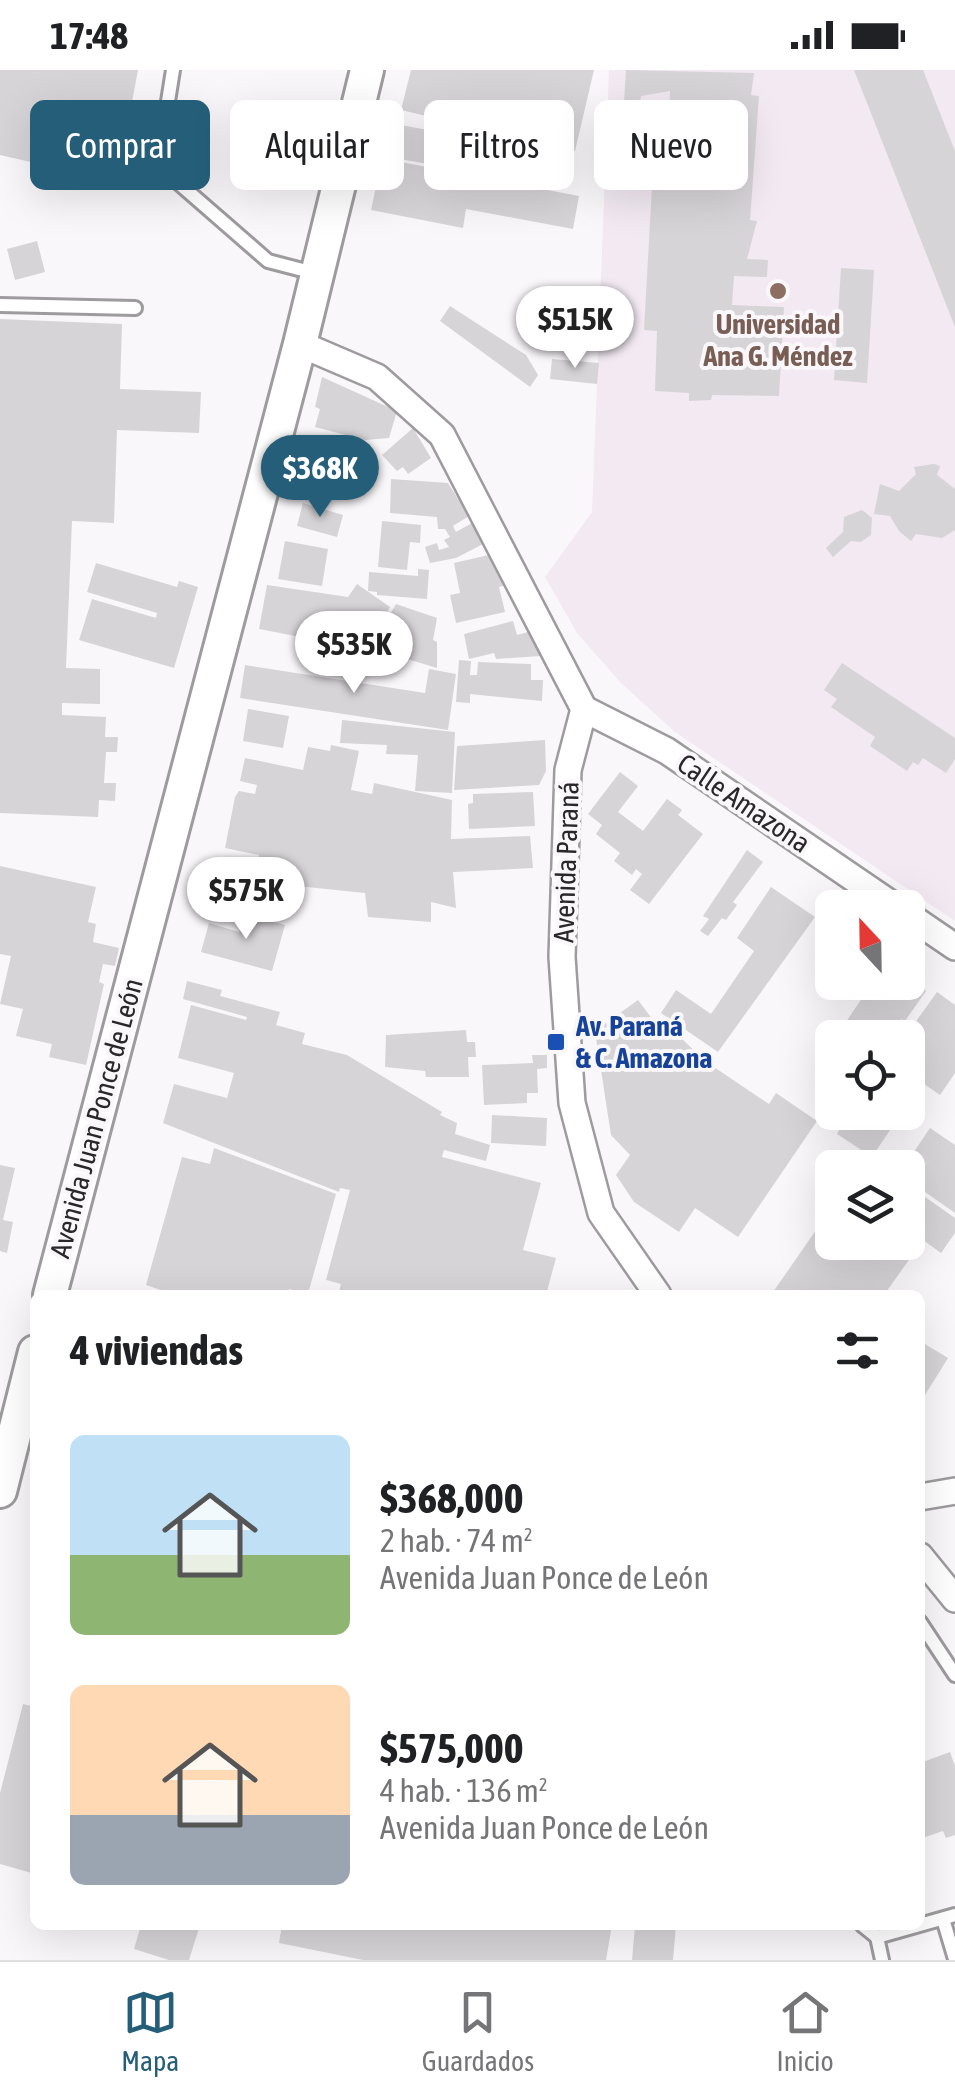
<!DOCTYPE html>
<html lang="es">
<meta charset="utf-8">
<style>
:root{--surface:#fff;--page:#f2f2f2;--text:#202124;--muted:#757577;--line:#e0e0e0;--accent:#255e78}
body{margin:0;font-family:"Asap Condensed",sans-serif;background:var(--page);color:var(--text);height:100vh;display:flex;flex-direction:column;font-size:38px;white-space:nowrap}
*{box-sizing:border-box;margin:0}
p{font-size:32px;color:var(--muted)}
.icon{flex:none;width:55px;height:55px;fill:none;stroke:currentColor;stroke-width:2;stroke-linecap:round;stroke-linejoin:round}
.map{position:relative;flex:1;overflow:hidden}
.side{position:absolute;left:30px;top:1220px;width:895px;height:640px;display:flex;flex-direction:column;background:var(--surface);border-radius:15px;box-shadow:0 10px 40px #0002}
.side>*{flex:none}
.hud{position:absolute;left:30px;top:30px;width:895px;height:90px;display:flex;gap:20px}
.needle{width:65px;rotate:338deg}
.fabs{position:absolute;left:815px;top:820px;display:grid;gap:20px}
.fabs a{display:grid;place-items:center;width:110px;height:110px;border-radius:15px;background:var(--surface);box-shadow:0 10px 40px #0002;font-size:50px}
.price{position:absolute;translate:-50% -85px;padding:0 22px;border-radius:35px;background:#fff;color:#222;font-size:32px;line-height:65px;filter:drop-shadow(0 2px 5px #0008)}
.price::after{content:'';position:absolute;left:50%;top:60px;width:30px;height:22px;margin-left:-15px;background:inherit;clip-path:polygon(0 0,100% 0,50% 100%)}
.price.selected{background:var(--accent);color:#fff}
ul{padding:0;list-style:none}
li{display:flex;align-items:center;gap:30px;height:250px;padding:0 40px}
li span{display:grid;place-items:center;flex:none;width:280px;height:200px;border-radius:15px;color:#555}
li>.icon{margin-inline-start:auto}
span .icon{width:120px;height:120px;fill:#fffc;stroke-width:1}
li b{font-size:42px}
h2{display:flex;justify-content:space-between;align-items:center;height:120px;padding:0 40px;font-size:42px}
.chip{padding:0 35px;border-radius:15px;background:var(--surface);box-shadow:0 10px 40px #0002;font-size:35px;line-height:90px}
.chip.selected{background:var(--accent);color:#fff}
.status{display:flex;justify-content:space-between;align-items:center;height:70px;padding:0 50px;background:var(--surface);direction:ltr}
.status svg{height:28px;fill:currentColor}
.tab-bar{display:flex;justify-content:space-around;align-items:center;height:140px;border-top:2px solid var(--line);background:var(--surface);font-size:28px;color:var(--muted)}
.tab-bar a{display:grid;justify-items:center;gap:5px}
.tab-bar .selected{color:var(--accent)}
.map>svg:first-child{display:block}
.built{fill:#f2e9f2}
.building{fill:#d7d4d7}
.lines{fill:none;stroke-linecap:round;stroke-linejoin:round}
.service-casing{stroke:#9e9b9e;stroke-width:18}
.minor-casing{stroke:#9e9b9e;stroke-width:30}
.tertiary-casing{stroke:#9e9b9e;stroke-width:38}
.service{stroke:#fff;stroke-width:12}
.minor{stroke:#fff;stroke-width:25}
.tertiary{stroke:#fff;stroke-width:32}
.education-dot{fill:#8d6e63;stroke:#faf7fa;stroke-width:4}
.transit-dot{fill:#1a4fb4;stroke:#faf7fa;stroke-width:4}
.labels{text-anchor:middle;stroke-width:8;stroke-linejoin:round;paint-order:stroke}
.education-label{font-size:28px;font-weight:bold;fill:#785e54;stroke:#faf7fa}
.street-label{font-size:28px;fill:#292829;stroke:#faf7fa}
.transit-label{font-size:28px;font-weight:bold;fill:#164399;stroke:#faf7fa;text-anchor:start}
</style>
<div class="status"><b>17:48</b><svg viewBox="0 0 49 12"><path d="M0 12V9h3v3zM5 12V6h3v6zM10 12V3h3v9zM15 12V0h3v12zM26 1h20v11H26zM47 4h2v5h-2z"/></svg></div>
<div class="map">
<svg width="955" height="1890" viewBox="0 0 955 1890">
<rect width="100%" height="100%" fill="#faf7fa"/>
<path class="built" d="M609 0H955V851L675 662 621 613 577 563 545 507 592 442Z"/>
<g class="building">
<path d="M0 0H138L123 80 85 73 79 103 0 85Z"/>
<path d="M411 0H594L575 81 401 40Z"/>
<path d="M626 0 754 3 751 25 759 26 750 150 757 151 747 189 768 190 767 207 734 206 732 235 784 237 779 326 712 325 711 330 689 331V323L655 321 657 261 644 260 654 81H667L670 21 641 26 640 32 624 31Z"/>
<path d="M854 0H923L955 81V257Z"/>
<path d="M395 54 495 72 489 105 389 87Z"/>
<path d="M401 92 579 126 573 159 466 139 463 158 371 140 379 102 398 106Z"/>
<path d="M37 171 45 202 15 210 7 179Z"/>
<path d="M841 198 874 200 867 313 834 310Z"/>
<path d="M450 236 526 285 538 305 530 317 440 251Z"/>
<path d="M0 249 122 254 120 319 201 322 199 363 117 360 114 453 72 451 66 598 100 599V634L62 633V645L106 647 105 667H118L117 682H106L104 713H116L115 731 99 730 98 747 0 743Z"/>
<path d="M552 289 599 293 597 314 550 309Z"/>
<path d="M322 307 397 341 389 368 365 370 315 357 320 339 315 337Z"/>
<path d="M413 358 431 388 408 404 403 397 397 401 382 385Z"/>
<path d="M934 394 940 396 937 405 955 419V460L942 468 916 464 911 471 899 461 890 446 874 444 880 414 899 421 916 404 914 397Z"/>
<path d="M391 409 448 413 469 446 453 456 456 462 472 453 483 474 456 488 430 493 425 477 437 473 439 480 449 477 444 470 450 467 445 459H438L437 447 390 443Z"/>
<path d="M303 433 343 445 337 467 297 456Z"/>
<path d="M862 440 872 448 871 465 861 472 851 471 833 487 826 478 843 462 844 447Z"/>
<path d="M382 451 421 455 420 473 410 472 407 500 378 497Z"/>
<path d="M285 471 328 479 322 516 278 509Z"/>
<path d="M493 484 506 515 499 517 505 542 456 553 450 525 460 523 454 493Z"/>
<path d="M96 493 177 517 179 511 198 517 174 598 79 570 92 529 156 548 157 543 87 522Z"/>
<path d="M418 499 429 500 427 529 377 525V522L368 521 369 502 418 506Z"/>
<path d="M357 514 390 537 366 576 344 563 342 575 259 559 267 515 348 527Z"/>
<path d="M396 534 437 548 433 570 437 572V598L371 578Z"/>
<path d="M513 551 517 565 535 560 541 586 496 589 494 583 469 589 464 564Z"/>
<path d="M459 590 471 591 470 605H477L478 592 531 594V610H543L542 631 470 624V633L456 632Z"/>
<path d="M842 593 955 668V689L946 703 923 688 918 695 913 692 907 701 870 676 875 667 831 637 837 629 824 620Z"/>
<path d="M245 595 425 623 429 599 456 604 448 660 240 628Z"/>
<path d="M248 639 289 646 283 678 243 671Z"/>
<path d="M342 650 455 662 452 723 415 721 418 685 386 684 387 675 340 673Z"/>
<path d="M545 670 546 701 539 715 454 720 457 676Z"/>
<path d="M331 675 359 681 351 720 372 724 374 713 452 730 451 769 530 766 533 798 453 802 456 838 431 832V852L368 847 365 823 258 812 259 785 225 778 235 727 239 721 255 724 257 715 240 711 245 688 303 700 308 677 330 681Z"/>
<path d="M620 702 638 716 618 742 643 761 667 729 682 740 678 745 703 764 649 834 630 820 642 804 636 799 632 805 614 791 620 783 596 764 602 755 588 744Z"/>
<path d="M533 722 535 756 469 759 468 734 473 733V724Z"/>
<path d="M747 780 763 792 733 832 737 835 726 850 722 848 708 866 700 861 709 849 703 846Z"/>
<path d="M0 796 96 817 88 852 96 854 93 872 119 878 115 896 103 894 99 912 104 914 86 995 49 987 52 974 16 966 23 939 0 934 11 886 0 884Z"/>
<path d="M771 817 815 847 718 982 661 943 676 920 711 944 754 881 737 868Z"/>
<path d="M244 844 285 855 272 901 201 882 209 853 239 862Z"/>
<path d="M908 907 926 921 905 951 901 949 888 968H846L840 961 864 925 851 917 854 912 902 914 908 912Z"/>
<path d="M187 911 222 920 220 926 280 942 276 955 305 963 302 974 347 985 442 1042 440 1045 457 1053 455 1064 490 1075 486 1091 444 1080 442 1087 541 1113 523 1180 556 1188 546 1225H338L341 1214 326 1210 350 1120 340 1118 339 1122 163 1053 174 1014 227 1028 234 1003 178 988 191 935 246 950 247 947 183 929Z"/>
<path d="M937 922 955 935V1003L940 1025 908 1003V985L922 964 912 957Z"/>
<path d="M638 930 668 970 677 964 705 991 769 1034 776 1023 817 1051 738 1167 695 1138 679 1162 634 1132 616 1105 630 1085 611 1065 595 961Z"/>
<path d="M466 960 467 972H475L476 987H468L469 1007H426L425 1001 385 997 386 965Z"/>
<path d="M532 985H547V998L537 999 538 1023H527V1033L484 1035 482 995 533 993Z"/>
<path d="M851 1042H889L898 1048 872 1087 837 1064Z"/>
<path d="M492 1045 547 1048 546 1076 491 1073Z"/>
<path d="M930 1058 955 1075V1143L908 1110V1098H903Z"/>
<path d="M214 1078 336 1124 308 1224 289 1219 287 1225H175L146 1215 182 1087 210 1094Z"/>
<path d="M0 1095 15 1098 3 1150 13 1152 7 1183 0 1181Z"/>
<path d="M908 1115 955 1148V1163L941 1183 923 1170 884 1225H771L832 1137V1172H908Z"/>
<path d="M920 1271 948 1288 920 1333Z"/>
<path d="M23 1634 35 1637V1804L0 1794V1723Z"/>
<path d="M950 1682 955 1696V1765L946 1768 943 1761 920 1769V1693Z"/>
<path d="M141 1855H200L189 1890H169L134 1879Z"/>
<path d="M282 1855H612L606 1890H363L279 1873Z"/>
<path d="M635 1855H676L673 1890H632Z"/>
</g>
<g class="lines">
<g class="service-casing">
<g id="service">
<path d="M173 0 162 69 175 110 268 191 318 204"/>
<path d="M0 235 135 238"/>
<path d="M920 1552 955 1605"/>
<path d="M943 1849 955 1889"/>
<path d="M862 1855 877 1867"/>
<path d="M882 1890 877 1867 955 1845"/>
</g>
</g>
<g class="minor-casing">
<g id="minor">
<path d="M300 274 377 307 442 365 584 639 568 700 562 887 572 1033 601 1143 658 1225"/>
<path d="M584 639 667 681 897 838"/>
<path d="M908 845 955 877"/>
<path d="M920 1427 955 1421"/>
<path d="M920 1486 955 1529"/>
</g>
</g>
<g class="tertiary-casing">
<g id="tertiary">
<path d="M50 1225 300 274 367 0"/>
<path d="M0 1421 35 1282"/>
</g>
</g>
<use href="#service" class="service"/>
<use href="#minor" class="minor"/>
<use href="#tertiary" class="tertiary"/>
</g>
<circle class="education-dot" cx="778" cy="221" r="10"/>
<rect class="transit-dot" x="546" y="962" width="20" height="20" rx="5"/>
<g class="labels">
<g class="education-label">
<text x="778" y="264">Universidad<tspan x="778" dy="32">Ana G. Méndez</tspan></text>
</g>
<g class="street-label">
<text transform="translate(744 733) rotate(34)" y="10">Calle Amazona</text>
<text transform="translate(566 792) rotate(-88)" y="10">Avenida Paraná</text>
<text transform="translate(96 1048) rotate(-75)" y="10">Avenida Juan Ponce de León</text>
</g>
<g class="transit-label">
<text x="576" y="966">Av. Paraná<tspan x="576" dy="32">&amp; C. Amazona</tspan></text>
</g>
</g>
</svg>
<div class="fabs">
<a><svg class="needle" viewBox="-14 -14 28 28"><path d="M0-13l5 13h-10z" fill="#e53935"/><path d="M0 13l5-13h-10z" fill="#757577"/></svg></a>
<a><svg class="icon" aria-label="locate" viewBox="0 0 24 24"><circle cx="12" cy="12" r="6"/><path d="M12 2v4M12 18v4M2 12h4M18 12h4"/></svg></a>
<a><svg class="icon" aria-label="layers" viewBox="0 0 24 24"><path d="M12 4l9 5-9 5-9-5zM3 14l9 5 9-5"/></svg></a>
</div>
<b class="price" style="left:575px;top:301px">$515K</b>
<b class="price selected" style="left:320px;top:450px">$368K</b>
<b class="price" style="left:354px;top:626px">$535K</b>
<b class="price" style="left:246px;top:872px">$575K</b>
<div class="hud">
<a class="chip selected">Comprar</a>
<a class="chip">Alquilar</a>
<a class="chip">Filtros</a>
<a class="chip">Nuevo</a>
</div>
<section class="side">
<h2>4 viviendas<svg class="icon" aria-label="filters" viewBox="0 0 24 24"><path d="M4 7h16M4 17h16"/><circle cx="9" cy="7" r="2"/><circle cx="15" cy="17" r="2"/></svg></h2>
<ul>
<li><span style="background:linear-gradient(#bfe0f5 60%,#8fb573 0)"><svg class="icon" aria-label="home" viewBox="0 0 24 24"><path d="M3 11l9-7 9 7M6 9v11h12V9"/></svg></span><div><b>$368,000</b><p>2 hab. · 74 m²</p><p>Avenida Juan Ponce de León</p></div></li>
<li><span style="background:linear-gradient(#ffd9b3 65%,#9aa5b1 0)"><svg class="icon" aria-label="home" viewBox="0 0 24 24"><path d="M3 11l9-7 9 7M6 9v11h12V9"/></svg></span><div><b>$575,000</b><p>4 hab. · 136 m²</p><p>Avenida Juan Ponce de León</p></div></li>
</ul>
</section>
</div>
<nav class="tab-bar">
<a class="selected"><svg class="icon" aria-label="map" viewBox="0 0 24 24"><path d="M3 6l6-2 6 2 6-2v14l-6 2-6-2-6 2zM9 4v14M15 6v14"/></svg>Mapa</a>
<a><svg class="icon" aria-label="saved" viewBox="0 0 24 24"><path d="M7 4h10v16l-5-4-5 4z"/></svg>Guardados</a>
<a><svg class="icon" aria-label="home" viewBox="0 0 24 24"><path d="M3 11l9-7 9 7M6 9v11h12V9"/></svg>Inicio</a>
</nav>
